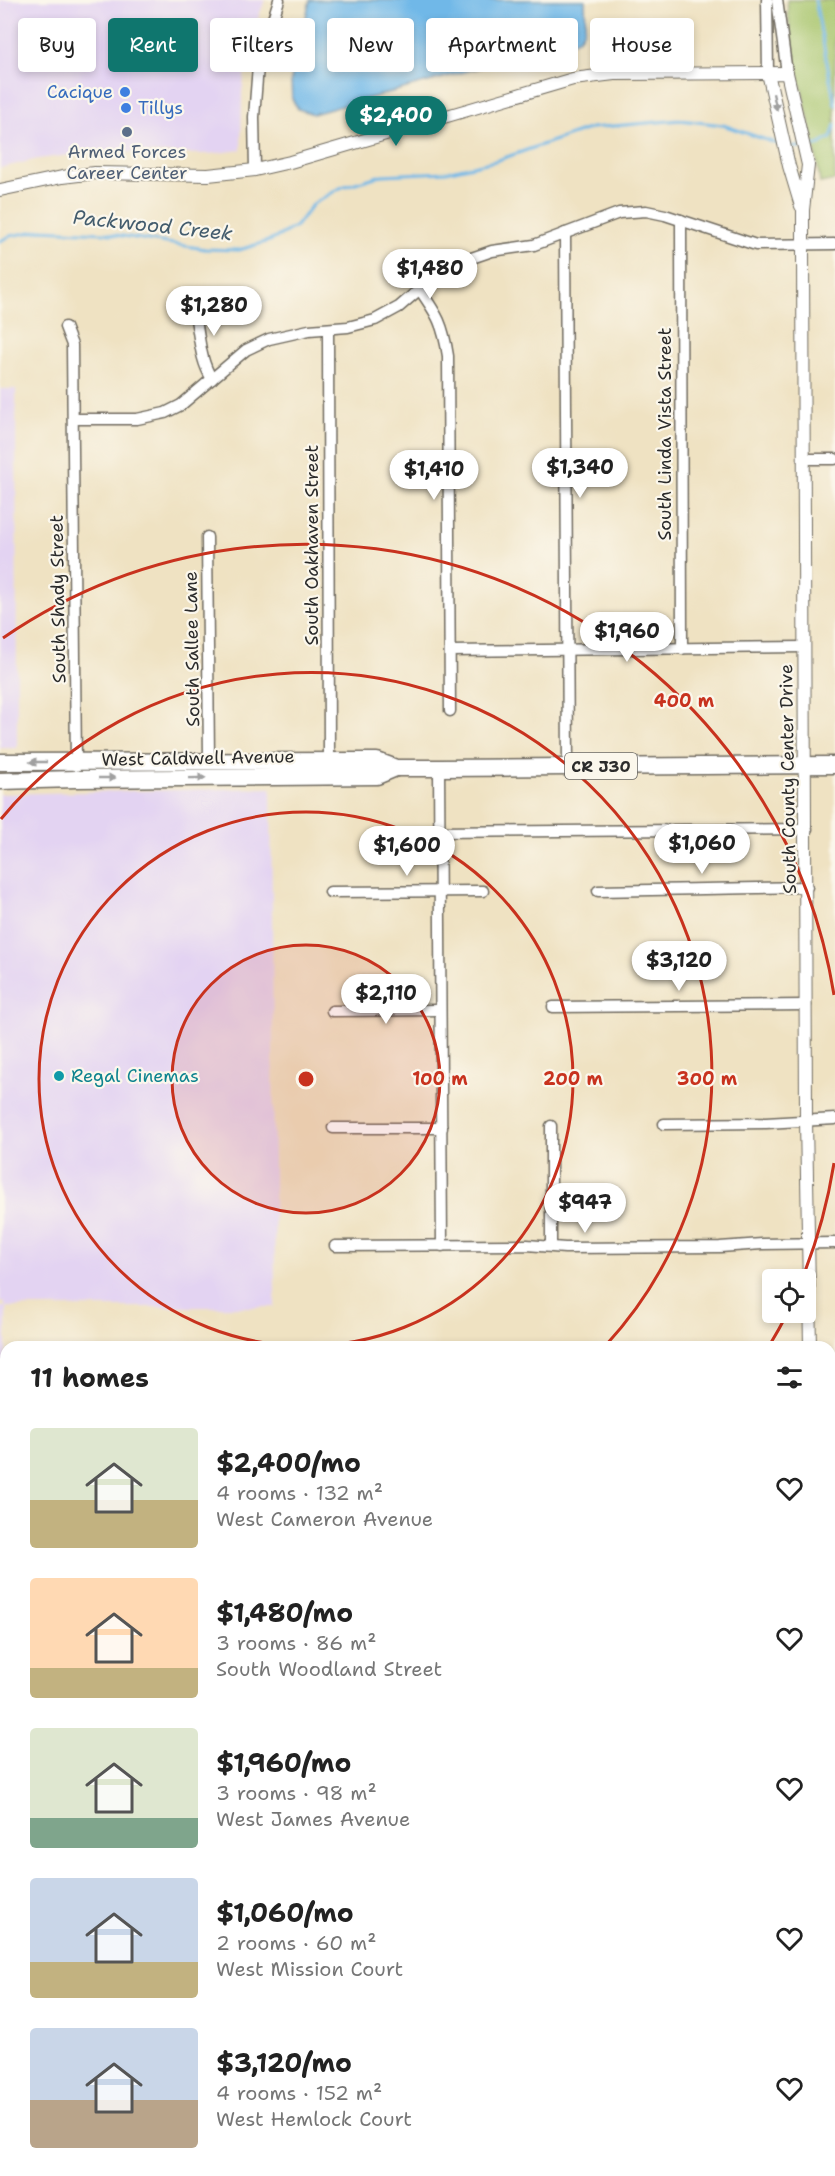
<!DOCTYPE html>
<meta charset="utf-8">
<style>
:root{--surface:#fff;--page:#f2f2f2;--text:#222;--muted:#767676;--accent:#0f766e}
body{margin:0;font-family:"Shantell Sans",sans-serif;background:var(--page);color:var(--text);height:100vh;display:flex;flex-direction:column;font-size:22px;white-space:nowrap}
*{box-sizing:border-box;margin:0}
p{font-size:20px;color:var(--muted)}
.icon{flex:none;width:33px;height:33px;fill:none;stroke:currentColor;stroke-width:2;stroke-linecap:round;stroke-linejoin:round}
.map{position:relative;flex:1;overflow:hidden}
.side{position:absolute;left:0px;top:1341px;width:836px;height:836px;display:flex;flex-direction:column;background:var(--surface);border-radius:18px 18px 0 0;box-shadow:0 3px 9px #0003}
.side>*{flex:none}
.banner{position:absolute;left:18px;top:18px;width:800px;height:54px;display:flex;gap:12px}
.controls{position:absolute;left:762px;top:1269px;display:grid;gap:12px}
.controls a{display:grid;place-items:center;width:54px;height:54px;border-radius:6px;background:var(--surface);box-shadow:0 3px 9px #0003;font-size:30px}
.price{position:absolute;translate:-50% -51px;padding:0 14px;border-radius:21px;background:#fff;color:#222;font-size:20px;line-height:39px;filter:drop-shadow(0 2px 3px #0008)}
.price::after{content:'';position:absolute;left:50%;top:36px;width:18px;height:14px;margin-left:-9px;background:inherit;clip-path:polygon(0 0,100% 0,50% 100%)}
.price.current{background:var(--accent);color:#fff}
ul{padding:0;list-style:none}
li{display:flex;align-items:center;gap:18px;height:150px;padding:0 30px}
li span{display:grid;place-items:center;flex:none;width:168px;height:120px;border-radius:6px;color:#555}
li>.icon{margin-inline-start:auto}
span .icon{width:72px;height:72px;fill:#fffc;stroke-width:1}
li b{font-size:26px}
h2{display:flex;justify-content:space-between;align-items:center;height:72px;padding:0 30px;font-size:26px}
.pill{padding:0 21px;border-radius:6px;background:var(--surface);box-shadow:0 3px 9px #0003;font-size:21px;line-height:54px}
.pill.current{background:var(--accent);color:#fff}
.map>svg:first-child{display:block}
.built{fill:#e3d3f2}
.green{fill:#a7c56c;stroke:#69784c;stroke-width:1.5}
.water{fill:#6fb8e8;stroke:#4d728a;stroke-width:1.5}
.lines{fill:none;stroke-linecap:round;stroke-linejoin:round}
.stream{stroke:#6fb8e8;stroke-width:3}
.minor-casing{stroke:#706b60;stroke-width:13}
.tertiary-casing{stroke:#706b60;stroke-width:14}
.primary-casing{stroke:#706b60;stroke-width:19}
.minor{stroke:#fff;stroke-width:10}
.tertiary{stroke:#fff;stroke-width:12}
.primary{stroke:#fff;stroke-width:16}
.oneway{fill:#a0a0a0}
.ring{fill:none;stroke:#c8321e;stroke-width:3}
.shop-dot{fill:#3f7fe0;stroke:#fbf7ec;stroke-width:2}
.service-dot{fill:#5c6f8a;stroke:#fbf7ec;stroke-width:2}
.culture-dot{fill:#0f9aa8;stroke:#fbf7ec;stroke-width:2}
.labels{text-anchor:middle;stroke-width:4.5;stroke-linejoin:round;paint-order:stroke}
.shield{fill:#fbf7ec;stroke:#696865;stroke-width:1.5}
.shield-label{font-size:16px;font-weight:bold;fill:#2b2b2b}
.shop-label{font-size:18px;fill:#366cbe;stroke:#fbf7ec;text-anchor:end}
.service-label{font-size:18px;fill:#4e5e75;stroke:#fbf7ec}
.street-label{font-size:18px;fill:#2b2b2b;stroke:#fbf7ec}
.culture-label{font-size:18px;fill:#0d838f;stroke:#fbf7ec;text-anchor:start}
.water-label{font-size:20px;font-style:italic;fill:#435c6d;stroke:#fbf7ec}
.centre{fill:#c8321e;stroke:#fbf7ec;stroke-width:3}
.ring-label{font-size:18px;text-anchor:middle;font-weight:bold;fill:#c8321e;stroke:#fbf7ec;stroke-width:4.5;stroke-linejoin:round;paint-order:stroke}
</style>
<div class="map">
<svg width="835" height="2176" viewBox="0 0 835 2176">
<rect width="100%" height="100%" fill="#fbf7ec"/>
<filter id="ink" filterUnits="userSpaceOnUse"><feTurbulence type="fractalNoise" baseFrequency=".0167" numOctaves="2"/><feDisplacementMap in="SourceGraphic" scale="12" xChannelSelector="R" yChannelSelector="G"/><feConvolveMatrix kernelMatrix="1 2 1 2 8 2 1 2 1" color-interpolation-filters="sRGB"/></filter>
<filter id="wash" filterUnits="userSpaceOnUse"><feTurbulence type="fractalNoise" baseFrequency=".008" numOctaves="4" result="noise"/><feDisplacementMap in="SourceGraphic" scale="24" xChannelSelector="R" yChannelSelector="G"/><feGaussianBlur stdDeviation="1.35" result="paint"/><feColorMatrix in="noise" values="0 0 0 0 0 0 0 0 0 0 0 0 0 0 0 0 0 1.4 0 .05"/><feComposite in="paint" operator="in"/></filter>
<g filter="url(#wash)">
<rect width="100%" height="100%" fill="#efe2c2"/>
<g class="built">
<path d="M0 0H265L254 29 246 63 242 92 241 150 209 154 94 152 38 159 0 168Z"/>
<path d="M0 389H16L17 748H0Z"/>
<path d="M271 788 275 1307H6V1500H0V1307H5V1302H0V794Z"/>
<path d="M830 1370H835V1669H831Z"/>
<path d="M0 1870H6V2170H149V2176H0Z"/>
</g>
<g class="green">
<path d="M787 0H835V180L820 183C813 121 791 62 787 0Z"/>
<path d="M831 1669H835V1821H832Z"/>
</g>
<path class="water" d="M310 0H585C585 15 589 33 575 41L313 114 298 109 292 99 291 80Z"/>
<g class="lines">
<g class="stream">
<path d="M815 0 835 105"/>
<path d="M808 146 818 145 831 138 835 125"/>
<path d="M787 147H802"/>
<path d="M0 241 10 236 42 230 104 233 205 249 239 250 272 240 296 226 313 204 342 187 382 175 446 172 495 161 591 128 680 120 723 125 781 145"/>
</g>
</g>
</g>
<g filter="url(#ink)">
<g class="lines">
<g class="minor-casing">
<g id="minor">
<path d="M767 0 768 73"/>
<path d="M777 0 787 73"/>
<path d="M255 170 254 117 258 66 279 0"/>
<path d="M681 220 682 649"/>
<path d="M565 233 568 766"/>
<path d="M420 290C438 316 443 324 448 356L450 711"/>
<path d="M193 306C200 331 198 357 212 379"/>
<path d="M65 327 72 345 76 766"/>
<path d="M328 329 329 761"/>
<path d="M73 419H137L165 413 181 405 246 350 269 339 309 330 348 327 375 320 399 307 436 275 454 264 492 251 534 245 619 213 646 211 665 215 756 245 835 244"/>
<path d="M804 459H835"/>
<path d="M207 537 209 761"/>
<path d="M450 651 804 647"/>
<path d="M439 768 442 1246"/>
<path d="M438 832 807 829"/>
<path d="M598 891 807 887"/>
<path d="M330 892 483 891"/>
<path d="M553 1007 806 1005"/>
<path d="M332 1011 439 1010"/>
<path d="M664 1124 766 1123 835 1119"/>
<path d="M551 1126V1246"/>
<path d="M333 1128H442"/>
<path d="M335 1246 527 1245 565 1248 720 1247 762 1244 835 1243"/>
<path d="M0 1507H6"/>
<path d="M0 1749H6"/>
<path d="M830 1949H835"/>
<path d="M830 2056H835"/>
<path d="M830 2163H835"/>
<path d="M232 2170V2176"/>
<path d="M349 2170V2176"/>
<path d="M708 2170V2176"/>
</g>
</g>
<g class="tertiary-casing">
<g id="tertiary">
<path d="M768 73 789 166 801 206"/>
<path d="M0 190 62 177 95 173 208 175 255 170 290 162 573 79 614 74 787 73 808 165 803 210V245L806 1120 810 1347"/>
<path d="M830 1837H835"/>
<path d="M0 1856H6"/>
<path d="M821 2170V2176"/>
</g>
</g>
<g class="primary-casing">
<g id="primary">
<path d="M0 762 377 761 396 768H439L835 765"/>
<path d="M0 781 76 779 377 776 396 768"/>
</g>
</g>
<use href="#minor" class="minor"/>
<use href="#tertiary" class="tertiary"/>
<use href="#primary" class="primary"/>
</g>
<defs><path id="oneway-solid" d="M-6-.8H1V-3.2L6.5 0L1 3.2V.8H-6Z" transform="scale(1.5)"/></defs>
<g class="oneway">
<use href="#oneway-solid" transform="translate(775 102) rotate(77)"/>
<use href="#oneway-solid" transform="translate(38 762) rotate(180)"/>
<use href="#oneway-solid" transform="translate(107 778)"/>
<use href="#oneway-solid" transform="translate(197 778) rotate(-1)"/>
</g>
</g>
<circle cx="306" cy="1079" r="134" fill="#c8321e" fill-opacity=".12"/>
<g class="ring">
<circle cx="306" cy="1079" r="134"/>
<circle cx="306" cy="1079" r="267"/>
<path d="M1 819A401 401 0 1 1 606 1345"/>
<path d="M834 1163A535 535 0 0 1 802 1279M787 1314A535 535 0 0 1 769 1346M3 638A535 535 0 0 1 834 995"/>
</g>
<g class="shop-dot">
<circle cx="125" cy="92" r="6"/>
<circle cx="126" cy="108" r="6"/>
</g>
<circle class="service-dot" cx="127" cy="132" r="6"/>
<circle class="culture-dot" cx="59" cy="1076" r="6"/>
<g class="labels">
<rect class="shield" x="565" y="753" width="72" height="26" rx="4.5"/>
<g class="shield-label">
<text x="601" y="772">CR J30</text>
</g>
<g class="shop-label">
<text x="113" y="98">Cacique</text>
<text x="138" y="114" text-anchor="start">Tillys</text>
</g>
<g class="service-label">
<text x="127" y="158">Armed Forces<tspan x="127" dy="21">Career Center</tspan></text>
</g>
<g class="street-label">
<text transform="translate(665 434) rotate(-90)" y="6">South Linda Vista Street</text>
<text transform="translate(312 545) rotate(-90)" y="6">South Oakhaven Street</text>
<text transform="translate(58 599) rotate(-91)" y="6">South Shady Street</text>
<text transform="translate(192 649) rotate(-91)" y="6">South Sallee Lane</text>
<text transform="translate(198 758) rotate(-1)" y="6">West Caldwell Avenue</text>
<text transform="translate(788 779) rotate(-91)" y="6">South County Center Drive</text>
</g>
<g class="culture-label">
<text x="71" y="1082">Regal Cinemas</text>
</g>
<g class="water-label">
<text transform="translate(153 225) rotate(6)" y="7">Packwood Creek</text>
</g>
</g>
<circle cx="306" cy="1079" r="9" class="centre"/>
<g class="ring-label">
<text x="684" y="707">400 m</text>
<text x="440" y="1085">100 m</text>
<text x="573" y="1085">200 m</text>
<text x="707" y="1085">300 m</text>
</g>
</svg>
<div class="controls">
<a><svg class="icon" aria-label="locate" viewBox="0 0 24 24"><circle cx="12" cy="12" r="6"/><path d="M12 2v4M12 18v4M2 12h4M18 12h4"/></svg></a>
</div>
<b class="price current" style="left:396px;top:147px">$2,400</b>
<b class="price" style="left:430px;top:300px">$1,480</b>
<b class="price" style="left:214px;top:337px">$1,280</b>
<b class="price" style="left:580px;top:499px">$1,340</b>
<b class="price" style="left:434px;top:501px">$1,410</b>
<b class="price" style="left:627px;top:663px">$1,960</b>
<b class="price" style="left:702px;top:875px">$1,060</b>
<b class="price" style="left:407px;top:877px">$1,600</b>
<b class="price" style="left:679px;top:992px">$3,120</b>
<b class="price" style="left:386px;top:1025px">$2,110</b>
<b class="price" style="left:585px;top:1234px">$947</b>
<div class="banner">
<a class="pill">Buy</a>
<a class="pill current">Rent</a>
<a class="pill">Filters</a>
<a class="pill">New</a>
<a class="pill">Apartment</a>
<a class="pill">House</a>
</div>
<section class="side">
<h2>11 homes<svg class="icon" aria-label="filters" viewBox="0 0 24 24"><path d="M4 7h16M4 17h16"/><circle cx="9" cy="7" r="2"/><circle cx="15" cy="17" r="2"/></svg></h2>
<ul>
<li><span style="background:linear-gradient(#dfe7d0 60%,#c2b280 0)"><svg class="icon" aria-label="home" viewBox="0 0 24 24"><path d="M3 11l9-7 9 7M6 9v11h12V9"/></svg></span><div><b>$2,400/mo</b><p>4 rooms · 132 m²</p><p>West Cameron Avenue</p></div><svg class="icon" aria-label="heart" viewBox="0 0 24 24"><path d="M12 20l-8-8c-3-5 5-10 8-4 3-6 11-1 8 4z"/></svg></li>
<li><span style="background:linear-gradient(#ffd9b3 75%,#c2b280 0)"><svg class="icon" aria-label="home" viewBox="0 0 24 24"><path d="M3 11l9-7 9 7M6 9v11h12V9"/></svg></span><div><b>$1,480/mo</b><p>3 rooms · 86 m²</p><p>South Woodland Street</p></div><svg class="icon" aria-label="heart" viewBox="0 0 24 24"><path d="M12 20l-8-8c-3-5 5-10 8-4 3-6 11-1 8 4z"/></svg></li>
<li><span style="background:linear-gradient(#dfe7d0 75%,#7fa58c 0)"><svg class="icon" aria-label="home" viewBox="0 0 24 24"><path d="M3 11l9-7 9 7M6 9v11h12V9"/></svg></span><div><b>$1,960/mo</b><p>3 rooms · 98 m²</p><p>West James Avenue</p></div><svg class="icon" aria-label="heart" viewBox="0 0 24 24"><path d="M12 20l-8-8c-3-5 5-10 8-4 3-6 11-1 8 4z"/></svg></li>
<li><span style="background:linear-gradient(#c9d6e8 70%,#c2b280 0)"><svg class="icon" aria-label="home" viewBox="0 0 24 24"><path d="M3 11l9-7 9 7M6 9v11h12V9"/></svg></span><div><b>$1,060/mo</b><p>2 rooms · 60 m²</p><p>West Mission Court</p></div><svg class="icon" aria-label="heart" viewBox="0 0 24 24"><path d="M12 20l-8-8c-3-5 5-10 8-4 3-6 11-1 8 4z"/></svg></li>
<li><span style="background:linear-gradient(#c9d6e8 60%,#b9a48a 0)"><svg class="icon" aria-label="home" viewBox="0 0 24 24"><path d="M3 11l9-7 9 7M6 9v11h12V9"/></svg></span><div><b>$3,120/mo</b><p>4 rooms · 152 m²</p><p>West Hemlock Court</p></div><svg class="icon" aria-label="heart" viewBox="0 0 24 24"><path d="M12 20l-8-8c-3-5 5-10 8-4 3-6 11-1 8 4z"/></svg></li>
</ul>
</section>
</div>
